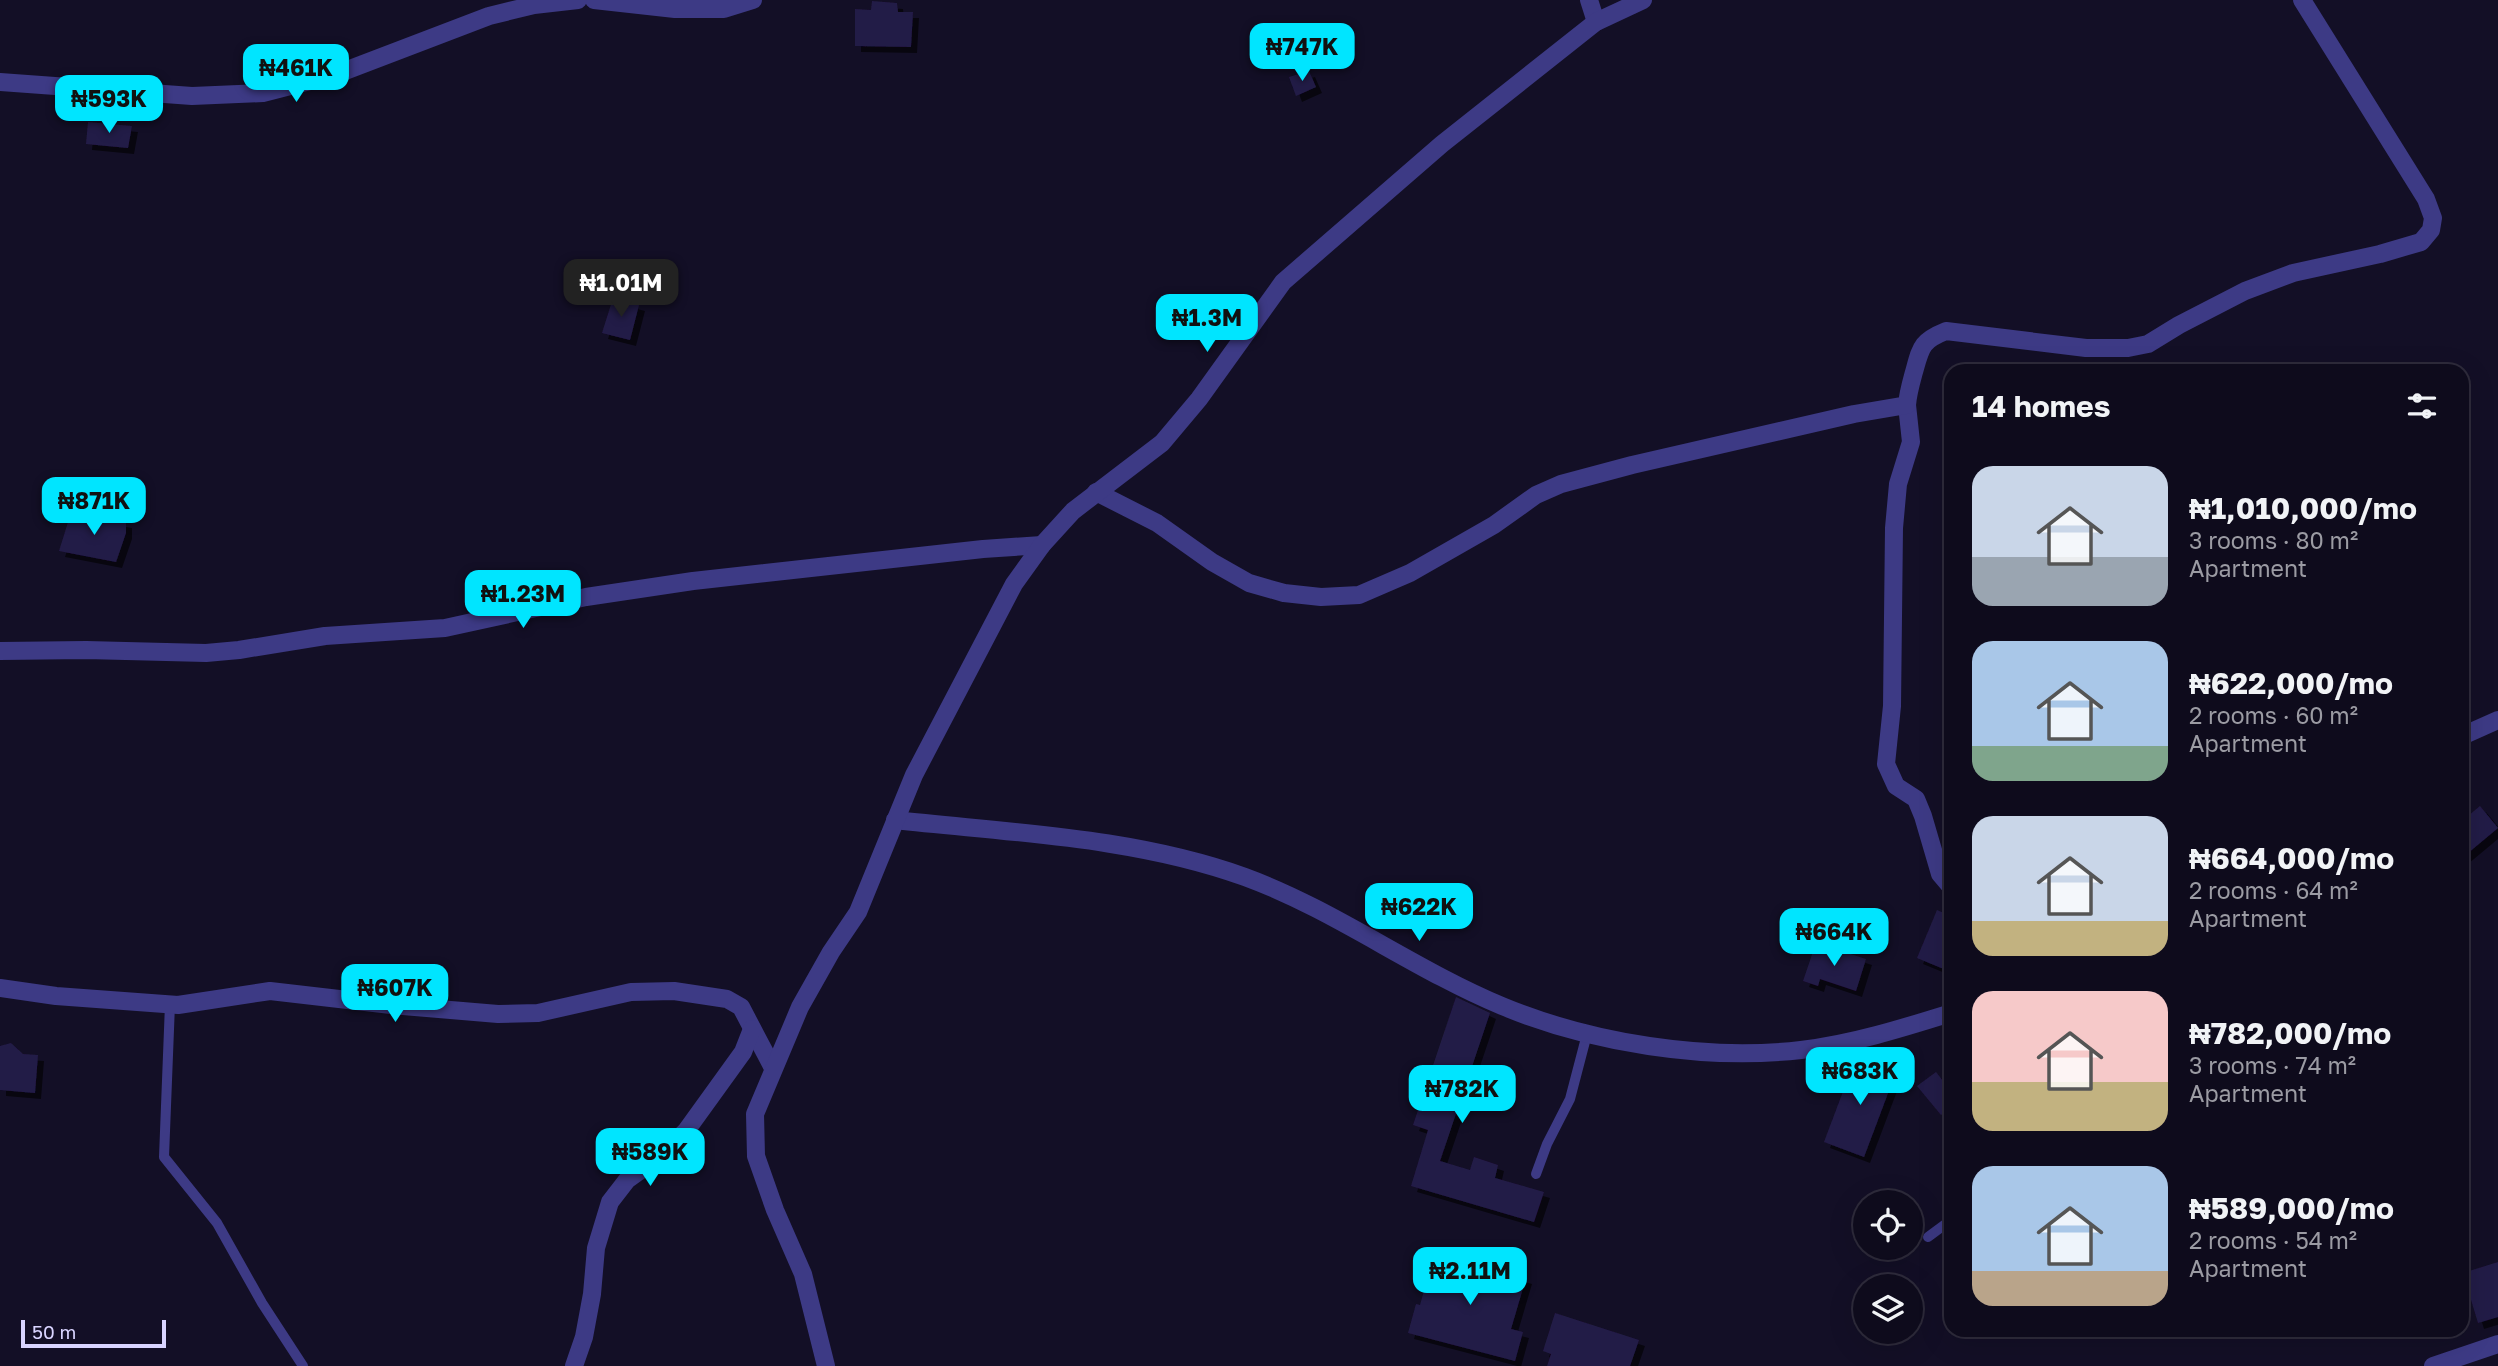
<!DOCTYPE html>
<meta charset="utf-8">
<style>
:root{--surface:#0e0b1c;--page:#171425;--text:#f1f3f6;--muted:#9b9ba3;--line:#2e2b3b;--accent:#00e5ff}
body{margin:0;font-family:"Golos Text",sans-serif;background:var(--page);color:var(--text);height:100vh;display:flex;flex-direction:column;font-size:26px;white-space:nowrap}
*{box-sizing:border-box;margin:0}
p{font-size:23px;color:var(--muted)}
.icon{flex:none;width:38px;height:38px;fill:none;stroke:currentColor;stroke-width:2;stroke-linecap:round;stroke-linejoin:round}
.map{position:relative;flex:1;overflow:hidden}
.side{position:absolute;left:1944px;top:364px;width:525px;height:973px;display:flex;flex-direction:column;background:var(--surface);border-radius:21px;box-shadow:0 7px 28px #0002,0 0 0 2px var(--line)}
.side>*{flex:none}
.fabs{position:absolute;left:1853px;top:1190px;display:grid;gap:14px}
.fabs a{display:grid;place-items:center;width:70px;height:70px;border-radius:50%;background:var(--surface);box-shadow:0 7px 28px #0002,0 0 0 2px var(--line);font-size:35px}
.scale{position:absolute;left:21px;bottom:18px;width:145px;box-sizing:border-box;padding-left:7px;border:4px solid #d9d4ff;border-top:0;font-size:19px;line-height:24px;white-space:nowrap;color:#d9d4ff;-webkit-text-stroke:5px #130f26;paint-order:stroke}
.price{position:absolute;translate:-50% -60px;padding:0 16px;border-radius:14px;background:var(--accent);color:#111;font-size:23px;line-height:46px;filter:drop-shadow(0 2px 4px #0008)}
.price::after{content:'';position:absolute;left:50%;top:42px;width:21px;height:16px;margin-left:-10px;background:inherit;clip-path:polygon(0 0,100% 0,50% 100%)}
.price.active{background:#222;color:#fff}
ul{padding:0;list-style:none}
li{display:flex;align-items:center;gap:21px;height:175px;padding:0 28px}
li span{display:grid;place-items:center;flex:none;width:196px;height:140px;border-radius:21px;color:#555}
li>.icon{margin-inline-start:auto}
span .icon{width:84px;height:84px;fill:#fffc;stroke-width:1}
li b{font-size:30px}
h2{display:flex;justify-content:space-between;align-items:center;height:84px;padding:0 28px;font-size:30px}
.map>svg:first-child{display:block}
.building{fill:#241b47;filter:url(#shadow)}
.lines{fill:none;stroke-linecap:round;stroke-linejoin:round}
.lane{stroke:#3d3a85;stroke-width:10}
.street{stroke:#3d3a85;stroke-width:18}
</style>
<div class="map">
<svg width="2498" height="1366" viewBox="0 0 2498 1366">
<defs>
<filter id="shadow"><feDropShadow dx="6" dy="6" stdDeviation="0" flood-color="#0009"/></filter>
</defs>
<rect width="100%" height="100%" fill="#130f26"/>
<g class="building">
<path d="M872 1 897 3 898 12H913L911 47 855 46V9L871 10Z"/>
<path d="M1309 71 1316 87 1296 96 1289 77Z"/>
<path d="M88 122 132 126 128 148 86 144Z"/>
<path d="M613 298 639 305 630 340 602 333Z"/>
<path d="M81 514 126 522V533L116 562 59 551 69 519Z"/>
<path d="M2480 806 2498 828 2462 858V821Z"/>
<path d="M1937 910 1951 916V972L1917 958Z"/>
<path d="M1816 943 1866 959 1856 991 1820 979 1818 986 1803 981Z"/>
<path d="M1456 997 1490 1013 1440 1161 1470 1170 1474 1157 1498 1165 1495 1178 1544 1192 1534 1222 1411 1186 1428 1130 1413 1125Z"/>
<path d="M11 1043 23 1054 38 1055 35 1093 0 1090V1046Z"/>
<path d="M1856 1057 1896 1072 1864 1157 1824 1142Z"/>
<path d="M1936 1072 1951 1091V1108L1941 1115 1917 1086Z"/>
<path d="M1435 1252 1526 1278 1511 1329 1523 1332 1515 1361 1408 1333 1416 1304 1420 1305Z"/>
<path d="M2498 1262V1317L2478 1323 2463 1273Z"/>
<path d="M1555 1313 1639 1340 1630 1366H1547L1551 1354 1543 1351Z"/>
</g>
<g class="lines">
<g class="lane">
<path d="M170 1004 164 1157 217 1223 262 1303 303 1366"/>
<path d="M1536 1174 1547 1144 1570 1099 1587 1034"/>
<path d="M1928 1237 1951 1220"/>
</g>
<g class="street">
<path d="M594 0 675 9H724L753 0"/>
<path d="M1589 0 1596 22"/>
<path d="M0 82 192 96 263 93 337 74 489 16 534 5 578 0"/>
<path d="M1907 405 1911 442 1898 484 1894 528 1892 706 1886 764 1896 786 1916 799 1923 816 1940 874 1951 887"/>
<path d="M1096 492 1157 523 1212 562 1249 583 1284 593 1321 597 1359 595 1410 573 1494 525 1536 495 1561 484 1632 465 1854 414 1907 405C1908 393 1911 383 1914 372 1921 347 1921 341 1946 331L2086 348H2128L2148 344 2179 325 2245 291 2293 273 2380 254 2421 242 2431 230 2433 218 2426 199 2302 0"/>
<path d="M0 651 86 650 206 653 239 650 325 636 445 628 586 597 693 581 983 549 1042 545"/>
<path d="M2462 736 2498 720"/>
<path d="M895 820C1012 833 1134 837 1245 877 1335 910 1413 969 1502 1006 1591 1043 1705 1061 1801 1050 1852 1044 1903 1028 1951 1013"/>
<path d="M0 988 56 996 178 1005 270 991 391 1005 498 1014 538 1013 631 992 674 991 727 999 741 1007 773 1068"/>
<path d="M574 1366 584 1337 592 1294 596 1248 610 1202 627 1180 659 1157 686 1131 743 1052 752 1029"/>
<path d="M826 1366 803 1274 775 1210 756 1156 755 1114 800 1007 831 952 858 912 914 775 1014 584 1042 545 1073 511 1162 443 1199 399 1283 282 1442 144 1596 22 1643 0"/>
<path d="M2433 1366 2498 1344"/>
</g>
</g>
</svg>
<div class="fabs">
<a><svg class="icon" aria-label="locate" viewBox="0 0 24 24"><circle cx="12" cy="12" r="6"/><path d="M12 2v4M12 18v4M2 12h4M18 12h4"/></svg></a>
<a><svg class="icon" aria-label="layers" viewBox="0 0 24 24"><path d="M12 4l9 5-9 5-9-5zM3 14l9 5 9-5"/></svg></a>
</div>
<div class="scale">50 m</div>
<b class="price" style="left:1302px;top:83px">₦747K</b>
<b class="price" style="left:296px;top:104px">₦461K</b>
<b class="price" style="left:109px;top:135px">₦593K</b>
<b class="price active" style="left:621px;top:319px">₦1.01M</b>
<b class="price" style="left:1207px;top:354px">₦1.3M</b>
<b class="price" style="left:94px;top:537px">₦871K</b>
<b class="price" style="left:523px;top:630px">₦1.23M</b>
<b class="price" style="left:1419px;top:943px">₦622K</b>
<b class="price" style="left:1834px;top:968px">₦664K</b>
<b class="price" style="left:395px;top:1024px">₦607K</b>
<b class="price" style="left:1860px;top:1107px">₦683K</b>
<b class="price" style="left:1462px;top:1125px">₦782K</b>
<b class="price" style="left:650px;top:1188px">₦589K</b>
<b class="price" style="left:1470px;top:1307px">₦2.11M</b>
<section class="side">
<h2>14 homes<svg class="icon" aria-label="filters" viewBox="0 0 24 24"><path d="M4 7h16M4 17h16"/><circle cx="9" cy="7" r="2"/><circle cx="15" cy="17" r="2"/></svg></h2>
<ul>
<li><span style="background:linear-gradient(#c9d6e8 65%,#9aa5b1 0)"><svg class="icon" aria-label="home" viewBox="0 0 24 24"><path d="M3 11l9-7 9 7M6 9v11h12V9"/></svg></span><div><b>₦1,010,000/mo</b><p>3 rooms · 80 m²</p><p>Apartment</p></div></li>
<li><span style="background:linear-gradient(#a9c7e8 75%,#7fa58c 0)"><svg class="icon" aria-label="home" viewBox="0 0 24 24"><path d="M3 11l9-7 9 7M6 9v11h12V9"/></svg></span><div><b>₦622,000/mo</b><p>2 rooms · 60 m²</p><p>Apartment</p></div></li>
<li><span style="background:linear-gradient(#c9d6e8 75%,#c2b280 0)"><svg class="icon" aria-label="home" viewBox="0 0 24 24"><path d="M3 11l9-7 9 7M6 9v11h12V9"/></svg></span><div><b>₦664,000/mo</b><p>2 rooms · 64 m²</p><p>Apartment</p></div></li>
<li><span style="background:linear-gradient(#f6c9c9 65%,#c2b280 0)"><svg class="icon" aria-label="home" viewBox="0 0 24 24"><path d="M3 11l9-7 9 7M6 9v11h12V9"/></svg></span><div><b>₦782,000/mo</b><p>3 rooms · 74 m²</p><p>Apartment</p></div></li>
<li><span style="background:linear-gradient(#a9c7e8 75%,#b9a48a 0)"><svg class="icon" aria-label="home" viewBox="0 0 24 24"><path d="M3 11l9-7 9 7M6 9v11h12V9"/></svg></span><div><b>₦589,000/mo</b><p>2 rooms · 54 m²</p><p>Apartment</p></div></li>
</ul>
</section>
</div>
